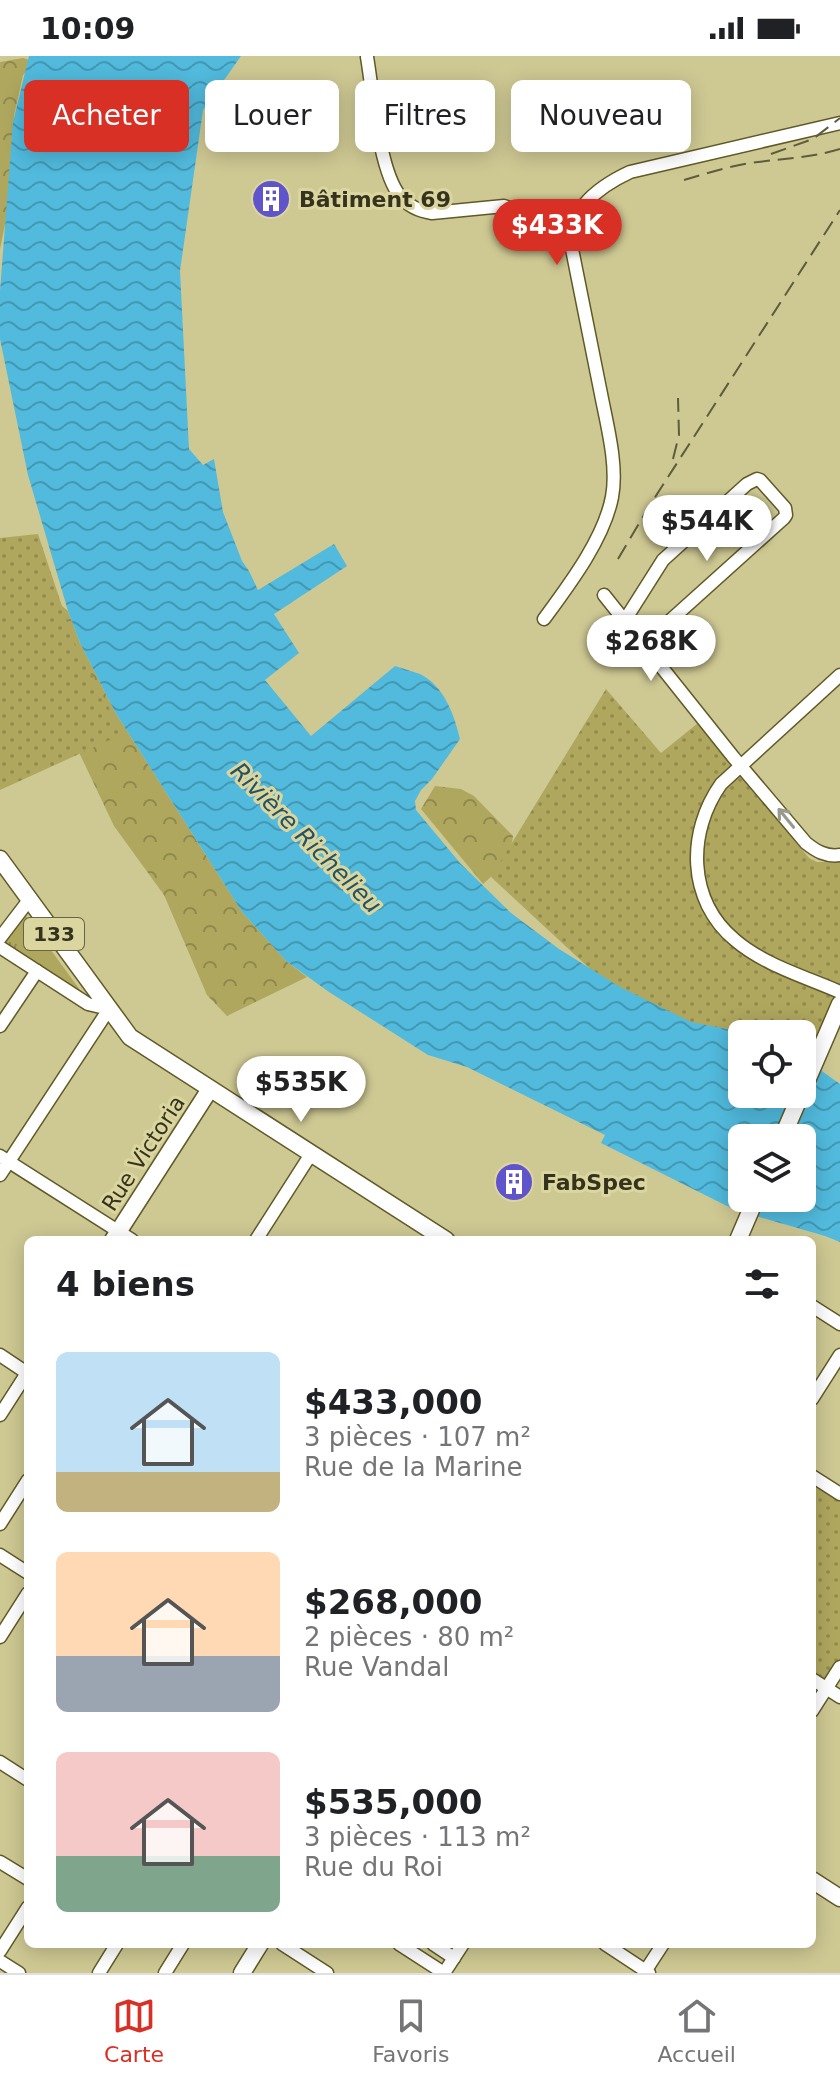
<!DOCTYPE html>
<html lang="fr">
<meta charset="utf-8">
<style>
:root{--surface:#fff;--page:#f6f6f6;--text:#202124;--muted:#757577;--line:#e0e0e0;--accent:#d93025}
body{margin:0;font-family:"DejaVu Sans",sans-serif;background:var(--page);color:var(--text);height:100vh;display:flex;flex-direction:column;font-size:30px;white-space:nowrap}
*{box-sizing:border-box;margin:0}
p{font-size:26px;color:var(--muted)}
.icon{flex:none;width:44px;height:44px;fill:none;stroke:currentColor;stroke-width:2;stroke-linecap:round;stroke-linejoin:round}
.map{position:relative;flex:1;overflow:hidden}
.sheet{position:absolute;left:24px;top:1180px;width:792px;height:712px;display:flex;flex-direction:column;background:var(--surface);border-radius:12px;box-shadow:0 4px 20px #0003}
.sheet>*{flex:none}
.guide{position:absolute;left:24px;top:24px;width:792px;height:72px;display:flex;gap:16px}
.fabs{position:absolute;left:728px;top:964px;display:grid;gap:16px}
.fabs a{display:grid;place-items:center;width:88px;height:88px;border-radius:12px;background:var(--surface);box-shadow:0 4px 20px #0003;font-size:40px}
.price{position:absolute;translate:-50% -68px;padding:0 18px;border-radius:28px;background:#fff;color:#222;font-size:26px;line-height:52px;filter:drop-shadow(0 2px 4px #0008)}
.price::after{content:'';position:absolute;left:50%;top:48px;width:24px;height:18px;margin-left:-12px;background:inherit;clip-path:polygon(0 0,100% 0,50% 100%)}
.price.on{background:var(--accent);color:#fff}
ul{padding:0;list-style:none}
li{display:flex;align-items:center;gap:24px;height:200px;padding:0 32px}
li span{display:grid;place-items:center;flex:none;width:224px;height:160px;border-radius:12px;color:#555}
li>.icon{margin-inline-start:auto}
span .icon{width:96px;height:96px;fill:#fffc;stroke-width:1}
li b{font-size:34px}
h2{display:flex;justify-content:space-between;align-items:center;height:96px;padding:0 32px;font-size:34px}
.tag{padding:0 28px;border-radius:12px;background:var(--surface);box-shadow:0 4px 20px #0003;font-size:28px;line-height:72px}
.tag.on{background:var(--accent);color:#fff}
.status{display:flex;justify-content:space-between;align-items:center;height:56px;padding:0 40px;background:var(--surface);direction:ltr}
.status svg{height:22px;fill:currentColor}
.tabs{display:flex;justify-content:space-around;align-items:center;height:112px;border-top:2px solid var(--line);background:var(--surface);font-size:22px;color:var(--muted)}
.tabs a{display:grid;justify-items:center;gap:4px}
.tabs .on{color:var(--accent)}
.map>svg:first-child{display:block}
.grass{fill:url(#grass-tufts)}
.forest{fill:url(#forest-crowns)}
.park{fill:url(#park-dots)}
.water{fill:url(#water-waves);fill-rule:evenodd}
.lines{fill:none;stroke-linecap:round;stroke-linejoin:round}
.minor-casing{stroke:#5f5a27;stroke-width:15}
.major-casing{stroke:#5f5a27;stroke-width:19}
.minor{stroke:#fff;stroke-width:12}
.major{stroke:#fff;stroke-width:16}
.rail{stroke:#5f5c3d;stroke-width:2;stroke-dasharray:16 8;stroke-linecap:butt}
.oneway{stroke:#9a998e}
.labels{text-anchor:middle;stroke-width:6;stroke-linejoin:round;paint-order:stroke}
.shield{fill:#dbd59f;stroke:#676444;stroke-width:2}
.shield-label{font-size:20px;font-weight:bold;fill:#35331d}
.poi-label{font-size:22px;font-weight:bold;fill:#35331d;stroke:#dbd59f;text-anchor:start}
.street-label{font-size:22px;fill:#35331d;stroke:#dbd59f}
.water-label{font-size:24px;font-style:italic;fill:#265362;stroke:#dbd59f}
</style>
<div class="status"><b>10:09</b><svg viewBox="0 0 49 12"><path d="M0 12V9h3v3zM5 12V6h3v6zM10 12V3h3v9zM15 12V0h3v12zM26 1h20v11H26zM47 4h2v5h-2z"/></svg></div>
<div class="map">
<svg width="840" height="1917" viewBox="0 0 840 1917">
<defs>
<pattern id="grass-tufts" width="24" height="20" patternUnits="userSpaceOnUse" patternTransform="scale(2)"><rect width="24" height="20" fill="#afa75e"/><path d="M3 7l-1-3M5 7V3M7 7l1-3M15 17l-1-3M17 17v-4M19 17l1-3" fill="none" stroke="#8f894d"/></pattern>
<pattern id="forest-crowns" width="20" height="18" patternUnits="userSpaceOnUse" patternTransform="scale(2)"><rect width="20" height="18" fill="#afa75e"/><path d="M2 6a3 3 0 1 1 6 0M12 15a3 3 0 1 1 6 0" fill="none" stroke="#8f894d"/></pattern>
<pattern id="park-dots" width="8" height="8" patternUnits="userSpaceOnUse" patternTransform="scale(2)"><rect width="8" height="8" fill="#afa75e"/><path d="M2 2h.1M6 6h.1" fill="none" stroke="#8f894d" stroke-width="1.8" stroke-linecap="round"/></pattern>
<pattern id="water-waves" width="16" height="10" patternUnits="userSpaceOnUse" patternTransform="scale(2)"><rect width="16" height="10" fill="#51badd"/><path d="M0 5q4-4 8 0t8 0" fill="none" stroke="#4498b3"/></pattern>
</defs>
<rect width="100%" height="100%" fill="#cec893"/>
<path class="grass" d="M21 853 88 945 0 889Z"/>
<g class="forest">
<path d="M23 2 36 6 23 19 14 60 10 144 0 193V6Z"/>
<path d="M11 507 68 555 80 587 115 656 242 856 286 905 307 921 227 960 207 939 164 839 114 770 38 610Z"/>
<path d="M435 730 461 733 474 740 513 780C511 800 498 815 483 828L421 753Z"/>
</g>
<g class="park">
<path d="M38 478 74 586 123 678 0 734V482Z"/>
<path d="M606 633 661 697 698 667 809 802 817 806H840V944L802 1014V978H742V991L615 936 491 821Z"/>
<path d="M812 1420 840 1438V1608L825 1631 812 1623Z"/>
</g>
<path class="water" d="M29 0H241L203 54 180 215 189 393 203 409 214 403 223 456 242 505 249 515 258 534 334 488 347 510 274 558 299 597 265 624 311 680 395 610C403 613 412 615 420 618 444 630 454 658 460 683L432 723 421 734 415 745 416 754 460 807 511 857 559 893 620 931 691 966 753 978H742V1038H802V1001L840 1028V1186L825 1180 735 1154 601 1087 605 1079 467 1011 428 999 329 936 286 905 242 856 115 656 80 587 68 555 28 419 0 283V235L13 66ZM742 1082H802V1142H742Z"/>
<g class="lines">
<g class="minor-casing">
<g id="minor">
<path d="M367 1C373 36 379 115 400 140 408 150 419 155 432 157L504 150 571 174"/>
<path d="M604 539 734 702 806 787C816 795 826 801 840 799"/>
<path d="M544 563C569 529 604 483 612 441 618 410 607 369 601 338 591 288 581 238 571 188 569 152 600 130 630 116L840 67"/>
<path d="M625 564 663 504 747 428 757 423 760 424 785 452 786 459 784 462 644 588"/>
<path d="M840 619 721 728C687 776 687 844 735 884 764 909 806 921 840 936"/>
<path d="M0 882 29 844"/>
<path d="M0 891 88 948 109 953 0 1119"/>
<path d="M0 970 37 915"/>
<path d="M0 1100 132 1184"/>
<path d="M256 1184 311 1098"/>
<path d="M812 1250 840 1268"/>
<path d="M0 1299 27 1317 0 1359"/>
<path d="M812 1343 840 1299"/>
<path d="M812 1420 840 1438"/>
<path d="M0 1468 28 1424"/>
<path d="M0 1499 28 1517"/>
<path d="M0 1581 28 1537"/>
<path d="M812 1623 840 1641"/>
<path d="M812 1655 840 1611"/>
<path d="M0 1706 28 1724"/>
<path d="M0 1806 28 1823"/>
<path d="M282 1888 327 1917"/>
<path d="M399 1888 444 1917"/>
<path d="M433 1888 454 1902"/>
<path d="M605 1888 649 1917"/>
<path d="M0 1895 28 1851"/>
<path d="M0 1905 19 1917"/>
<path d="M99 1917 117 1888"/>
<path d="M165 1917 183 1888"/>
<path d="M444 1917 463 1888"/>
<path d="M644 1917 663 1888"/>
</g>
</g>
<g class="major-casing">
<g id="major">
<path d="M0 803 130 981 446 1184"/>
<path d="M802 1036 840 948"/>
<path d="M782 1082 801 1038"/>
<path d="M113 1184 210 1033"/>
<path d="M738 1184 756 1142"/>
<path d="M28 1316V1317"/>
<path d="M812 1824 840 1842"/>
<path d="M242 1917 260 1888"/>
</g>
</g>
<use href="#minor" class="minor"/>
<use href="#major" class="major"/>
<g class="rail">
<path d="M771 98 813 83 840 62"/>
<path d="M684 124C708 117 733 109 758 106 788 102 810 102 840 93"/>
<path d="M673 403 679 379 678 342"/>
<path d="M618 503 650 449 840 154"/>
</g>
</g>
<defs><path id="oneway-shaft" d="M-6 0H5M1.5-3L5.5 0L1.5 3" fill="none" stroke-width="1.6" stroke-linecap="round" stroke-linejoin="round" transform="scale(2)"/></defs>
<use class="oneway" href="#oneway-shaft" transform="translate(786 762) rotate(-129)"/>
<defs>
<g id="building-disc" transform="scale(2)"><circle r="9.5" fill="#6054cc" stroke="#dbd59f"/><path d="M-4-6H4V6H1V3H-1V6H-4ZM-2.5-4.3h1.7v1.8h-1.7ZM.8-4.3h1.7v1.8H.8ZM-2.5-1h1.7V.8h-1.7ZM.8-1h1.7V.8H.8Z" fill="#fff"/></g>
</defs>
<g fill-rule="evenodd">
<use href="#building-disc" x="271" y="143"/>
<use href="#building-disc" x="514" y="1126"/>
</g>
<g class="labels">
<rect class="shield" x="24" y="862" width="60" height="32" rx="6"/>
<g class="shield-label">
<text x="54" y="885">133</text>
</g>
<g class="poi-label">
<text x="299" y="151">Bâtiment 69</text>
<text x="542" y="1134">FabSpec</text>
</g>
<g class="street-label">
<text transform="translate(143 1097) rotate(-57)" y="8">Rue Victoria</text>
</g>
<g class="water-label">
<text transform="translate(306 782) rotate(45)" y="8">Rivière Richelieu</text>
</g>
</g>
</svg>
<div class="fabs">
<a><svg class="icon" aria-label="locate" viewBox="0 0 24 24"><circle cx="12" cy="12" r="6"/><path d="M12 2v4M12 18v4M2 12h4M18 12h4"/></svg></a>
<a><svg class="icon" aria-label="layers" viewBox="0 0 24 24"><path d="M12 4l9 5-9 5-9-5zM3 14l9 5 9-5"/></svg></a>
</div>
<b class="price on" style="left:557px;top:211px">$433K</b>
<b class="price" style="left:707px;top:507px">$544K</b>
<b class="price" style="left:651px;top:627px">$268K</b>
<b class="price" style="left:301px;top:1068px">$535K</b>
<div class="guide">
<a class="tag on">Acheter</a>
<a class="tag">Louer</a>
<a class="tag">Filtres</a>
<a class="tag">Nouveau</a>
</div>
<section class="sheet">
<h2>4 biens<svg class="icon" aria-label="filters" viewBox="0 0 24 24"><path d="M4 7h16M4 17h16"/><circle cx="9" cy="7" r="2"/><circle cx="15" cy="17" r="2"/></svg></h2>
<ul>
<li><span style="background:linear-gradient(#bfe0f5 75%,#c2b280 0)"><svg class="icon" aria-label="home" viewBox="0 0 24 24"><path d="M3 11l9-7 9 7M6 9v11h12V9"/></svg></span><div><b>$433,000</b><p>3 pièces · 107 m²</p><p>Rue de la Marine</p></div></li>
<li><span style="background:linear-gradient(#ffd9b3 65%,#9aa5b1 0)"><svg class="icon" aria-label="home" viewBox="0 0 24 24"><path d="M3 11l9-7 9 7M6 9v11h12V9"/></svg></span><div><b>$268,000</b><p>2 pièces · 80 m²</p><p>Rue Vandal</p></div></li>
<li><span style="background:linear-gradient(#f6c9c9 65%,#7fa58c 0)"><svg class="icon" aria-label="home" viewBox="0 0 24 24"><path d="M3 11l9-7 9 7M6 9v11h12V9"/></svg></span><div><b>$535,000</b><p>3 pièces · 113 m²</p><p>Rue du Roi</p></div></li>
</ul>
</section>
</div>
<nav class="tabs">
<a class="on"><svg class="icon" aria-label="map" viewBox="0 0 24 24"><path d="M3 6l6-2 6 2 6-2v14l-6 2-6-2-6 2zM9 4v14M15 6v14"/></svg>Carte</a>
<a><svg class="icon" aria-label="saved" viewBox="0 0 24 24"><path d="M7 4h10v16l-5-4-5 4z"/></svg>Favoris</a>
<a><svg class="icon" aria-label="home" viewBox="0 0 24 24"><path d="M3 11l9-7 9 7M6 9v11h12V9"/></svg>Accueil</a>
</nav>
